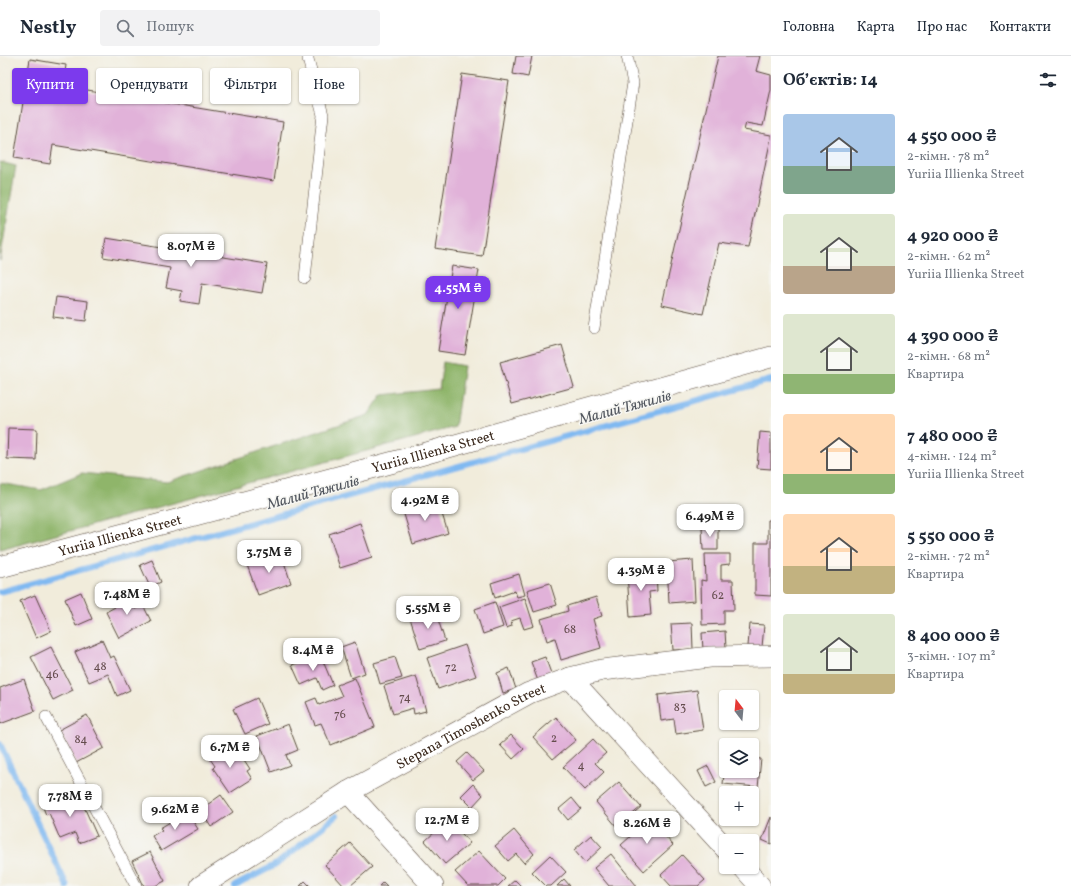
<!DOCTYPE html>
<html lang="uk">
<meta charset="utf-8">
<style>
:root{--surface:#fff;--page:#f2f2f3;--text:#1f2937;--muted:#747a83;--line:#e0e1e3;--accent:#7c3aed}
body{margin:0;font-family:Vollkorn,serif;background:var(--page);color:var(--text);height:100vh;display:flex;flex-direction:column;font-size:15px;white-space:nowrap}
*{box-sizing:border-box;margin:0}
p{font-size:13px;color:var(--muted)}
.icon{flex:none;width:22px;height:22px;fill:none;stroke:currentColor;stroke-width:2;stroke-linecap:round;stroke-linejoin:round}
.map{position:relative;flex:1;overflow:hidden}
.details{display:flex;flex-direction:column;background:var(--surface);width:300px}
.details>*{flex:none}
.guide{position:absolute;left:12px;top:12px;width:380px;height:36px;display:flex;gap:8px}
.needle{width:26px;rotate:344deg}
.fabs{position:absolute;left:719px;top:634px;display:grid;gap:8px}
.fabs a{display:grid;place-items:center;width:40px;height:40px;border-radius:4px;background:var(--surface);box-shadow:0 1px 3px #0004;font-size:20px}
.price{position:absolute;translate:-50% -34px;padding:0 9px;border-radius:8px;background:#fff;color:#222;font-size:13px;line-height:26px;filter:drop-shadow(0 1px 2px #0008)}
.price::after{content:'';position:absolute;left:50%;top:24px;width:12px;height:9px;margin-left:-6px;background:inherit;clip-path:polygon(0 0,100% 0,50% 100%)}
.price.current{background:var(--accent);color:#fff}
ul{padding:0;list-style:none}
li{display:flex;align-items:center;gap:12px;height:100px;padding:0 12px}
li span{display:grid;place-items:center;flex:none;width:112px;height:80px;border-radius:4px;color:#555}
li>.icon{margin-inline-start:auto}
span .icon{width:48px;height:48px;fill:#fffc;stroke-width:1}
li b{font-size:17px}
h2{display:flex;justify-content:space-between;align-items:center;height:48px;padding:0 12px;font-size:17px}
.chip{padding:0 14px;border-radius:4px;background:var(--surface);box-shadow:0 1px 3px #0004;font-size:14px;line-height:36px}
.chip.current{background:var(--accent);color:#fff}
header{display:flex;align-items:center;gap:24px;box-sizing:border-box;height:56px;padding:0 20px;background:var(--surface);border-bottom:1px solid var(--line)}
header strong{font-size:19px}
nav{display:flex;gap:22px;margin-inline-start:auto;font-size:14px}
.search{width:280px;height:36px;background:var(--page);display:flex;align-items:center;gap:10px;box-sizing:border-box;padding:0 14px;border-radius:4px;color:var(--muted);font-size:15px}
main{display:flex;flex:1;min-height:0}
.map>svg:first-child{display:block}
.forest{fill:#8fb56a;stroke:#657044}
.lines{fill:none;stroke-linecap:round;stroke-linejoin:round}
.stream{stroke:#80b9f1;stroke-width:6}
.building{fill:#e1b2d9}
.service-casing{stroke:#56473a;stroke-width:12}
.minor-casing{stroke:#56473a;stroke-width:22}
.service{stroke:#fff;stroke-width:11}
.minor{stroke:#fff;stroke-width:21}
.labels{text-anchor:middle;stroke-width:3;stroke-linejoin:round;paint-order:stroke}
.number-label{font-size:12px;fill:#644c4d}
.street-label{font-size:14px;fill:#3b2a1e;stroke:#f6f6f2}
.water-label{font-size:15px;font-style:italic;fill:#50555d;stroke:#f6f6f2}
</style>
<header>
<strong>Nestly</strong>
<div class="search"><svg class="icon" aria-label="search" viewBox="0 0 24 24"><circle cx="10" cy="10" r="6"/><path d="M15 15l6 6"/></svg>Пошук</div>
<nav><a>Головна</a><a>Карта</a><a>Про нас</a><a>Контакти</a></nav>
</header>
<main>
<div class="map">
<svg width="771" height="830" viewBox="0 0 771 830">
<rect width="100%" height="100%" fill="#f6f6f2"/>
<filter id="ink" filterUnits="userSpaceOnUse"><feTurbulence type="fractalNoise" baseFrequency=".025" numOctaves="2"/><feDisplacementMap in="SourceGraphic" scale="8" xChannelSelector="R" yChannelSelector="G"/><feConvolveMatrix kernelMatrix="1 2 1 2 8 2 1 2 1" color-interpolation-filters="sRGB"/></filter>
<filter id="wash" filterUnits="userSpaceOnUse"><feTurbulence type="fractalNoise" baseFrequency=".012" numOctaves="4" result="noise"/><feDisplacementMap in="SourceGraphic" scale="16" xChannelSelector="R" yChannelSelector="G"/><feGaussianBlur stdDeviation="0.9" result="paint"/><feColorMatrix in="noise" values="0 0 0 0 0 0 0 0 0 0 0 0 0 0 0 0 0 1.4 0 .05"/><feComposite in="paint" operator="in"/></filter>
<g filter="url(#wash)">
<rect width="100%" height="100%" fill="#f1ecdb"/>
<g class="forest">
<path d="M0 106 16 110 0 205Z"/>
<path d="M443 306 464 310 455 371 0 494V427L41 434 82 417 167 426 368 359 382 339 439 333Z"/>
</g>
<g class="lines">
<g class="stream">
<path d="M0 536 771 324"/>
<path d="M0 688 67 830"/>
<path d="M235 830 277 808 336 760"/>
</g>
</g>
<g id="blocks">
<g class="building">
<path d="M516 0H532L528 21 513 18Z"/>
<path d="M718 0H760L756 15 771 19V34L763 70 746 67 744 74 771 79V82L748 191 719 187 703 258 662 249Z"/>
<path d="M30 3 66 9 63 30 283 66 274 125 53 89 50 108 14 102Z"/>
<path d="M462 18 509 25 482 200 435 193Z"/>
<path d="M106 182 267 208 262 237 202 227 199 248 180 245 182 235 166 232 170 212 103 201Z"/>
<path d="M452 210 479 214 465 299 438 295Z"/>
<path d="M56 241 88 245 86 265 53 261Z"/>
<path d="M562 289 574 331 512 348 500 306Z"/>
<path d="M8 372 37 373 36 404 7 403Z"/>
<path d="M760 376 771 377V413L757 412Z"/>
<path d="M438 445 448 477 413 488 403 455Z"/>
<path d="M768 464H771V540L755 539V487H768Z"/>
<path d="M360 467 372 502 340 512 329 478Z"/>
<path d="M702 471H718V494H703Z"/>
<path d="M281 497 291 527 258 539 247 509Z"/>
<path d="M705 498H730V508L721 509V524H733L734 554H724V568L702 569 701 524 706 525Z"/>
<path d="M152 504 161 526 150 531 140 509Z"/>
<path d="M693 504 695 545 669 547 667 506Z"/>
<path d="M656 515 657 535 649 536 651 559 630 561 627 517Z"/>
<path d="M519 518 525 539 517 541 515 535 495 542 491 527Z"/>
<path d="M550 527 557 549 534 556 527 534Z"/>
<path d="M81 536 92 563 76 570 65 543Z"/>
<path d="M126 536 135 553 143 549 151 565 119 582 106 556 115 551 111 544Z"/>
<path d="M35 539 51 575 36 582 20 545Z"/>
<path d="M596 541 602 560 593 563 601 592 561 604 555 582 547 585 541 563 568 555 567 550Z"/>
<path d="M525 542 534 570 524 573 520 562 511 565 512 570 506 572 499 551Z"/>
<path d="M495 546 503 571 483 578 475 553Z"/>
<path d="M435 554 445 585 420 593 410 562Z"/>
<path d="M692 567 693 593 673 594 671 568Z"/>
<path d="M750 568 764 569 762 591 748 590Z"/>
<path d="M725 575 726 592 703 594 702 577Z"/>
<path d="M102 584 110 602 114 600 130 634 117 640 108 618 89 626 75 596Z"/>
<path d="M355 586 365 617 351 622 341 591Z"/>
<path d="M465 589 476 620 438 633 427 602Z"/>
<path d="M51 591 73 634 53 644 31 601Z"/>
<path d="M320 598 333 629 322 634 317 622 301 629 292 609Z"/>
<path d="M395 601 402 622 380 628 374 607Z"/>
<path d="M545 601 552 620 538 625 531 606Z"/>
<path d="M509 612 516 633 503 637 497 617Z"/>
<path d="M416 620 426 655 414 658 413 652 393 658 384 630Z"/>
<path d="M355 622 375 671 331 689 321 667 315 669 306 646 316 642 319 649 342 640 337 629Z"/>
<path d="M24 623 35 655 0 668V632Z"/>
<path d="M697 634 703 674 676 678 674 663 661 665 658 639Z"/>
<path d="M257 642 268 668 245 678 233 653Z"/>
<path d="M87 659 104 692 76 707 59 674Z"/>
<path d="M556 661 576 684 553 703 533 681Z"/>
<path d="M288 668 298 694 286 699 290 709 271 716 257 680Z"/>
<path d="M511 679 524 693 513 703 500 689Z"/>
<path d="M593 683 606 697 595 707 604 716 585 734 563 711Z"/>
<path d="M224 689 232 701 239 696 250 713 247 715 252 723 230 737 213 712 215 710 208 700Z"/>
<path d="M467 697 484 715 473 724 457 706Z"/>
<path d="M752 702 761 703 758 731 723 728 725 708H726V715H752Z"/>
<path d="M708 710 716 726 706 731 698 715Z"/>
<path d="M619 726 641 751 617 771 596 746Z"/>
<path d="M473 728 483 739 472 751 461 740Z"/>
<path d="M59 738 64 749 80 742 97 780 79 787 75 777 60 783 49 757 46 759 41 746Z"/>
<path d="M221 739 233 756 211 771 200 754Z"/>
<path d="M572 742 581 753 568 764 559 753Z"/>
<path d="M187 756 198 773 161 795 152 780 162 774 160 772Z"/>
<path d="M771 761V788L762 784Z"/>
<path d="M449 763 470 787 445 808 425 785Z"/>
<path d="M650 763 673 789 644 815 621 789Z"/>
<path d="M514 774 534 798 524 807 516 798 508 805 495 790Z"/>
<path d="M591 779 602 791 585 807 574 794Z"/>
<path d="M350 787 372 811 350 830H344L325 809Z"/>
<path d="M479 795 505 823 498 830H468L455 816Z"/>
<path d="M150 796 165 825 155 830H144L132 805Z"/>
<path d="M611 798 636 829 634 830H609L594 812Z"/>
<path d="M550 799 566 816 551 830H546L532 816Z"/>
<path d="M682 799 705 824 698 830H671L661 819Z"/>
<path d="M564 823 570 830H557Z"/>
<path d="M515 824 521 830H508Z"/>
<path d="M305 825 310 830H300Z"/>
<path d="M383 826 387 830H379Z"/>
</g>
</g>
</g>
<g filter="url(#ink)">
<use href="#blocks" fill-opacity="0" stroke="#56473a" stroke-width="1"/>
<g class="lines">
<g class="service-casing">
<g id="service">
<path d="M305 222 323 59 308 3V0"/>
<path d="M594 272 633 27 627 0"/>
<path d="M46 661 136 830"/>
</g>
</g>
<g class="minor-casing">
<g id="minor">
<path id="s1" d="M0 511 409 402 771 301"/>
<path d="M570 622 726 793"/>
<path d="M348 736 433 830"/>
<path d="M743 811 760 830"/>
<path id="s2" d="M201 830 348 736 529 637 570 622 602 614 710 601 771 600"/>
</g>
</g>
<use href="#service" class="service"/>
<use href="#minor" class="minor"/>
</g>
</g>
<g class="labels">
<g class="number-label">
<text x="718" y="543">62</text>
<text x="570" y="577">68</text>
<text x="100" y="614">48</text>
<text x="451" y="615">72</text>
<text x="52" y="622">46</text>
<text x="405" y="645">74</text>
<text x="680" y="655">83</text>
<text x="340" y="662">76</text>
<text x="554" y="686">2</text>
<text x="81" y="687">84</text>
<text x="581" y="713">4</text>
</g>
<g class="street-label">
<text dy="5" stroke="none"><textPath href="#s1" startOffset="448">Yuriia Illienka Street</textPath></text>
<text dy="5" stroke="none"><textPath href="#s1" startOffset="124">Yuriia Illienka Street</textPath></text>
<text dy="5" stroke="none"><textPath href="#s2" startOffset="314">Stepana Timoshenko Street</textPath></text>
</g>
<g class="water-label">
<text transform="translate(625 351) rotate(-15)" y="5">Малий Тяжилів</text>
<text transform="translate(313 436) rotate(-15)" y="5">Малий Тяжилів</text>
</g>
</g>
</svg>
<div class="fabs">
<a><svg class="needle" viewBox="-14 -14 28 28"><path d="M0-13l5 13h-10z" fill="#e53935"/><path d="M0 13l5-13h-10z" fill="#747a83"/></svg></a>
<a><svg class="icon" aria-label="layers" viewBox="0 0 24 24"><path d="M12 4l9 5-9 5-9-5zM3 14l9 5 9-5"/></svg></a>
<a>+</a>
<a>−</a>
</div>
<b class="price" style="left:191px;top:212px">8.07M ₴</b>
<b class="price current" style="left:458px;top:254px">4.55M ₴</b>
<b class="price" style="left:425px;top:466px">4.92M ₴</b>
<b class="price" style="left:710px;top:482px">6.49M ₴</b>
<b class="price" style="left:269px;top:518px">3.75M ₴</b>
<b class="price" style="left:641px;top:536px">4.39M ₴</b>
<b class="price" style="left:127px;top:560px">7.48M ₴</b>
<b class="price" style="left:428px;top:574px">5.55M ₴</b>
<b class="price" style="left:313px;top:616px">8.4M ₴</b>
<b class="price" style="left:230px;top:713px">6.7M ₴</b>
<b class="price" style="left:70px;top:762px">7.78M ₴</b>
<b class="price" style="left:175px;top:775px">9.62M ₴</b>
<b class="price" style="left:447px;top:786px">12.7M ₴</b>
<b class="price" style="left:647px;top:789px">8.26M ₴</b>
<div class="guide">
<a class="chip current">Купити</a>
<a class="chip">Орендувати</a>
<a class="chip">Фільтри</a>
<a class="chip">Нове</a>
</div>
</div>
<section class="details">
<h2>Об’єктів: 14<svg class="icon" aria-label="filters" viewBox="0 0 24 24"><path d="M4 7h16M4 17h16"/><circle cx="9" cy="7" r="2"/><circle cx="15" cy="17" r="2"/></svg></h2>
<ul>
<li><span style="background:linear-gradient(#a9c7e8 65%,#7fa58c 0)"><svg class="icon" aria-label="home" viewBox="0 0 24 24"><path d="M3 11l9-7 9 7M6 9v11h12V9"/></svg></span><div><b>4 550 000 ₴</b><p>2-кімн. · 78 m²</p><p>Yuriia Illienka Street</p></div></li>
<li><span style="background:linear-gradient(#dfe7d0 65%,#b9a48a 0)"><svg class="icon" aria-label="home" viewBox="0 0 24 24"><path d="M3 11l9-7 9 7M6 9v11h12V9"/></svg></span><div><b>4 920 000 ₴</b><p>2-кімн. · 62 m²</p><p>Yuriia Illienka Street</p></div></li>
<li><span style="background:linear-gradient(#dfe7d0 75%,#8fb573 0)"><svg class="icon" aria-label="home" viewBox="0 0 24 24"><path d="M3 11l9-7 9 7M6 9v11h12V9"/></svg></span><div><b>4 390 000 ₴</b><p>2-кімн. · 68 m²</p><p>Квартира</p></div></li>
<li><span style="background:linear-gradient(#ffd9b3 75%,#8fb573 0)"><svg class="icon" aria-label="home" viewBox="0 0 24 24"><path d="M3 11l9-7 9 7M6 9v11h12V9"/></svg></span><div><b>7 480 000 ₴</b><p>4-кімн. · 124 m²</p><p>Yuriia Illienka Street</p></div></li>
<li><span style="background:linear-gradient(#ffd9b3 65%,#c2b280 0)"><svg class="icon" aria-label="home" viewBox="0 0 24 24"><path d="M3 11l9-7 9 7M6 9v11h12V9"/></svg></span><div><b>5 550 000 ₴</b><p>2-кімн. · 72 m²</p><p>Квартира</p></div></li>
<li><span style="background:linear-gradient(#dfe7d0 75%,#c2b280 0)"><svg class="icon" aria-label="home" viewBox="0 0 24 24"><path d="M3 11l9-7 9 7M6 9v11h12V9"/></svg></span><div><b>8 400 000 ₴</b><p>3-кімн. · 107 m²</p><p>Квартира</p></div></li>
</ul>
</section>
</main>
